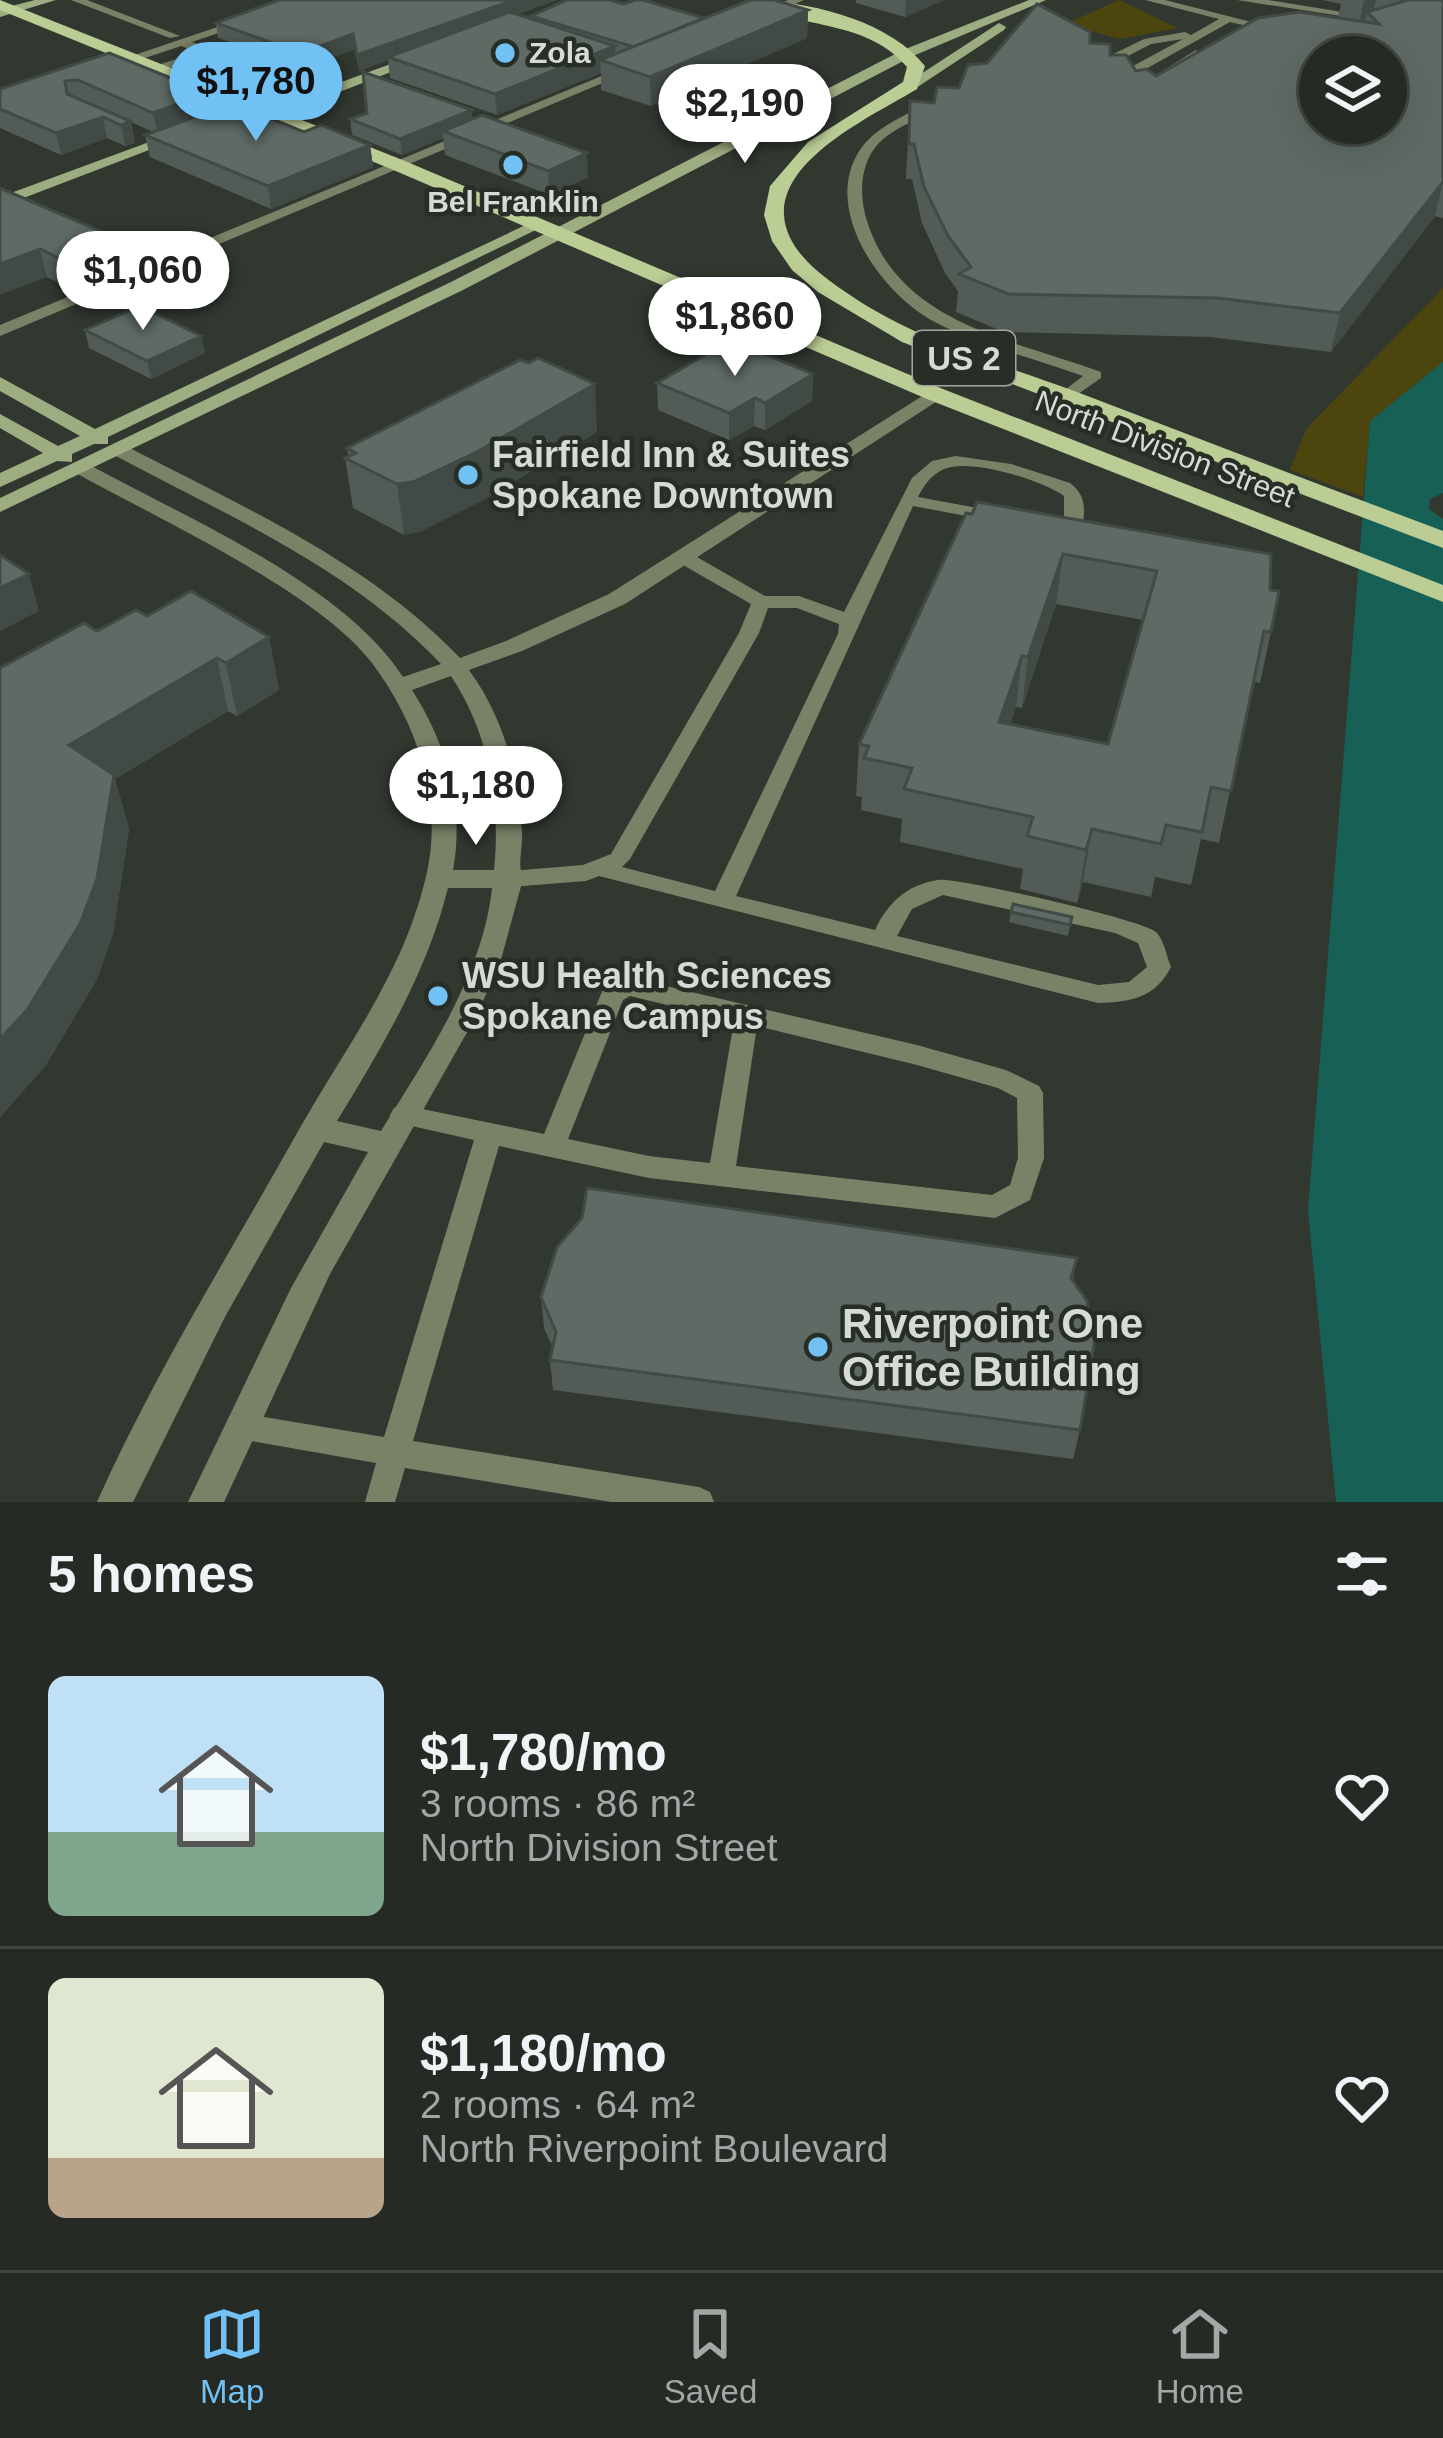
<!DOCTYPE html>
<meta charset="utf-8">
<style>
:root{--surface:#252a24;--page:#313631;--text:#f1f3f6;--muted:#a3a7a6;--line:#424641;--accent:#72c1f5}
body{margin:0;font-family:Arial,sans-serif;background:var(--page);color:var(--text);height:100vh;display:flex;flex-direction:column;font-size:45px;white-space:nowrap}
*{box-sizing:border-box;margin:0}
p{font-size:39px;color:var(--muted)}
.icon{flex:none;width:66px;height:66px;fill:none;stroke:currentColor;stroke-width:2;stroke-linecap:round;stroke-linejoin:round}
.map{position:relative;height:1502px;overflow:hidden}
.drawer{display:flex;flex-direction:column;background:var(--surface);flex:1}
.drawer>*{flex:none}
.controls{position:absolute;left:1299px;top:36px;display:grid;gap:24px}
.controls a{display:grid;place-items:center;width:108px;height:108px;border-radius:50%;background:var(--surface);box-shadow:0 12px 48px #0002,0 0 0 3px var(--line);font-size:60px}
.price{position:absolute;translate:-50% -102px;padding:0 27px;border-radius:42px;background:#fff;color:#222;font-size:39px;line-height:78px;filter:drop-shadow(0 3px 6px #0008)}
.price::after{content:'';position:absolute;left:50%;top:72px;width:36px;height:27px;margin-left:-18px;background:inherit;clip-path:polygon(0 0,100% 0,50% 100%)}
.price.active{background:var(--accent);color:#111}
ul{padding:0;list-style:none}
li{display:flex;align-items:center;gap:36px;height:300px;padding:0 48px}
li+li{border-top:3px solid var(--line)}
li span{display:grid;place-items:center;flex:none;width:336px;height:240px;border-radius:18px;color:#555}
li>.icon{margin-inline-start:auto}
span .icon{width:144px;height:144px;fill:#fffc;stroke-width:1}
li b{font-size:51px}
h2{display:flex;justify-content:space-between;align-items:center;height:144px;padding:0 48px;font-size:51px}
.tabs{display:flex;justify-content:space-around;align-items:center;height:168px;border-top:3px solid var(--line);background:var(--surface);font-size:33px;color:var(--muted)}
.tabs a{display:grid;justify-items:center;gap:6px}
.tabs .active{color:var(--accent)}
.map>svg:first-child{display:block}
.green{fill:#4c450e}
.water{fill:#176055}
.lines{fill:none;stroke-linecap:round;stroke-linejoin:round}
.lane{fill:#798167;fill-rule:evenodd}
.street{fill:#798167;fill-rule:evenodd}
.secondary{fill:#9eac81;fill-rule:evenodd}
.primary{fill:#bbcc95;fill-rule:evenodd}
.wall{fill:#525b56;fill-rule:evenodd}
.shaded-wall{fill:#424a46}
.building{fill:#5f6a64;stroke:#424a46;stroke-width:3;fill-rule:evenodd}
.poi-dot{fill:#72c1f5;stroke:#272e26;stroke-width:4.5}
.labels{text-anchor:middle;stroke-width:9;stroke-linejoin:round;paint-order:stroke}
.far-poi-label{font-size:30px;font-weight:bold;fill:#d7dbd6;stroke:#272e26;text-anchor:start}
.far-street-label{font-size:30px;fill:#d7dbd6;stroke:#272e26}
.shield{fill:#272e26;stroke:#a2a7a1;stroke-width:3}
.shield-label{font-size:33px;font-weight:bold;fill:#d7dbd6}
.poi-label{font-size:36px;font-weight:bold;fill:#d7dbd6;stroke:#272e26;text-anchor:start}
.near-poi-label{font-size:42px;font-weight:bold;fill:#d7dbd6;stroke:#272e26;text-anchor:start}
</style>
<div class="map">
<svg width="1443" height="1502" viewBox="0 0 1443 1502">
<rect width="100%" height="100%" fill="#313830"/>
<g class="green">
<path d="M1119 0 1178 28 1120 39 1066 24Z"/>
<path d="M1443 288V362L1370 421 1363 497 1290 470 1306 429Z"/>
</g>
<path class="water" d="M1443 362V493L1430 499 1429 509 1443 519V1502H1336L1308 1210 1370 421Z"/>
<g class="lines">
<g class="lane">
<path d="M71 0H87L180 36 170 38Z"/>
<path d="M788 0H804L769 15 759 13Z"/>
<path d="M1145 0H1165L1279 29 1273 32 1230 22 1117 85H1109V79L1183 39 1151 44 1101 70H1093V64L1144 39 1185 32 1191 35 1219 19Z"/>
<path d="M1237 0H1268L1373 17 1367 20Z"/>
<path d="M244 18 248 19V23L192 42 274 72V78H266L209 56 155 72V66L198 52 181 46 118 67 108 64Z"/>
<path d="M1196 50 1202 54 1200 57 1141 94 1131 91Z"/>
<path d="M621 68 631 71 0 336V325Z"/>
<path d="M930 102 940 105C920 121 887 128 872 152 859 173 860 201 868 224 901 324 1014 340 1101 372V378L1071 399 1065 401 1057 396 1083 376C1033 358 980 346 933 321 879 292 815 201 866 142 883 124 908 114 930 102Z"/>
<path d="M956 456 1011 464 1070 483C1087 496 1085 510 1082 530L1073 535 1064 530V496C1042 480 970 458 944 469 931 475 924 485 918 497L999 512 1008 517 999 522 913 506 736 896 875 930C888 903 906 885 938 880 957 877 1143 920 1156 932 1164 939 1167 958 1171 967 1155 998 1131 1002 1098 1003L599 876 586 881 510 887 502 885 499 879 502 873 510 871 583 865 611 854 739 633 751 604 676 561 674 557 676 553H690L765 596H799L844 612 912 478 932 461ZM768 608H797L839 624 838 634 715 891 622 867 630 859 759 633ZM943 895 1115 933 1138 943 1147 967 1129 982 1098 985 897 936 912 909Z"/>
<path d="M627 977 917 1045 1006 1070 1039 1086 1043 1093 1044 1158 1030 1200 995 1218 649 1178 499 1146 413 1441 699 1487 710 1492 714 1502H611L405 1468 395 1502H365L376 1463 229 1437 225 1427 229 1417 240 1413 384 1437 474 1140 394 1122 390 1115 394 1108 403 1105 544 1134 601 994 604 988ZM630 996 734 1021 710 1163 649 1156 568 1139 623 1000ZM757 1026 917 1065 998 1088 1017 1098 1018 1158 1010 1185 992 1195 736 1166Z"/>
</g>
<path class="street" d="M935 388 944 394 942 398 625 604 522 651 469 670C504 718 518 773 522 832 523 848 517 864 523 879L502 956 478 1013 330 1274 224 1502H188L291 1288 368 1152 324 1142 226 1315 133 1502H97C155 1372 232 1250 301 1126 349 1042 408 966 428 867 442 795 415 720 372 663 317 591 156 518 74 472V464H88C186 518 342 583 403 677L441 664C351 568 226 515 112 454V446H126C243 507 367 561 460 658L506 641 609 594ZM451 676C489 733 501 803 494 870H453C465 806 446 743 412 690ZM448 888H492C483 975 426 1058 381 1131L337 1121C382 1047 427 973 448 888Z"/>
<g class="secondary">
<path d="M35 0H56L0 17V9Z"/>
<path d="M1029 0H1046L913 56 463 290 0 512V498L451 282 903 50Z"/>
<path d="M999 23 1006 27 1004 30 916 88 904 85Z"/>
<path d="M415 55 427 58 324 98 290 100 237 119 230 115 283 93 317 91Z"/>
<path d="M171 134 183 137 0 207V197Z"/>
<path d="M532 222 546 225 108 437V444H94L72 454V462L57 461 0 487V473L43 453 0 428V414L58 446 80 436 0 391V377L95 429Z"/>
</g>
<g class="primary">
<path d="M0 0 405 161 943 389 1443 585V602L927 399 391 169 0 10Z"/>
<path d="M745 0C803 0 887 18 925 66L917 89C876 114 781 157 784 215 786 254 830 282 859 301 925 343 1004 365 1077 392 1199 439 1321 485 1443 531V548L902 342 818 292 792 270 772 241 764 215 770 186 808 142 903 82 907 67C865 17 795 30 745 0Z"/>
</g>
</g>
<g class="wall">
<path d="M279 0H557L518 14 531 18V16L624 4 704 18 808 10 807 38 651 106 601 90V73L497 115 390 78 388 60 359 71 355 49 303 68 218 38 216 23Z"/>
<path d="M856 0H944L905 17 856 3Z"/>
<path d="M1322 0H1443V218L1435 216 1331 352 1211 337 1004 332 956 312 958 291 945 273 922 223 912 179H906L910 101 934 103 959 88 987 63 1090 43 1136 71 1156 76 1338 18 1341 4Z"/>
<path d="M109 53 211 111 370 145 373 167 271 209 150 157 145 135 153 132 131 122 135 143 125 146 107 138 61 155 0 128V89Z"/>
<path d="M350 119H473L588 177 550 195 445 155 443 138 402 155 352 135Z"/>
<path d="M0 188 121 240 127 268 73 290 47 277Z"/>
<path d="M85 330 201 336 205 353 151 379 89 348Z"/>
<path d="M813 374 812 401 765 430 754 426 729 440 658 410 657 383Z"/>
<path d="M597 432 481 501 419 532 404 535 353 508 345 458 348 456 347 448Z"/>
<path d="M966 513 1270 590 1271 632 1260 683 1253 682 1219 843 1201 839 1191 885 1155 877 1151 897 1083 882 1077 903 1020 889 1023 869 900 842 902 819 861 810 862 797 856 796 859 744ZM1056 604 1143 620 1108 744 1010 724 1016 707 1022 708Z"/>
<path d="M147 616 269 637 279 690 237 716 228 711 115 779 129 829 113 934 97 979 46 1065 0 1117V668L97 631Z"/>
<path d="M1011 912 1072 917 1068 936 1009 922Z"/>
<path d="M1077 1258 1073 1280 1080 1430 1073 1459 553 1390 550 1360 553 1348 544 1328 541 1297Z"/>
</g>
<g class="shaded-wall">
<path d="M514 0H557L392 59 388 57V60L359 71 357 55Z"/>
<path d="M906 0H944L905 17Z"/>
<path d="M1364 0H1376L1372 17 1367 12 1363 30 1357 32Z"/>
<path d="M808 10 807 38 651 106 650 77Z"/>
<path d="M353 34 355 49 303 68 301 53Z"/>
<path d="M615 46 616 66 600 60 601 73 497 115 495 94Z"/>
<path d="M208 93 212 114 158 134 153 113Z"/>
<path d="M472 110 473 125 443 131V138L402 155 400 139Z"/>
<path d="M103 117 107 138 61 155 56 133Z"/>
<path d="M130 121 135 143 125 146 121 125Z"/>
<path d="M370 145 373 167 271 209 268 186Z"/>
<path d="M587 153 588 177 550 195 548 171Z"/>
<path d="M1443 182 1435 216 1331 352 1340 313Z"/>
<path d="M121 240 127 268 73 290 67 262Z"/>
<path d="M40 249 47 277 0 295V264Z"/>
<path d="M201 336 205 353 151 379 147 361Z"/>
<path d="M813 374 812 401 765 430V403Z"/>
<path d="M595 384 597 432 481 501 419 532 404 535 397 484Z"/>
<path d="M755 398 754 426 729 440V413Z"/>
<path d="M1063 554 1056 604 1022 708 1028 657Z"/>
<path d="M29 574 39 611 0 631V588Z"/>
<path d="M269 637 279 690 237 716 226 663Z"/>
<path d="M1022 656 1016 707 993 774 999 722Z"/>
<path d="M217 658 228 711 115 779 129 829 113 934 97 979 46 1065 0 1117V1039L69 745Z"/>
<path d="M1092 829 1083 882 1077 903 1086 850Z"/>
</g>
<g class="building">
<path d="M279 0H514L357 55 353 34 301 53 216 23Z"/>
<path d="M567 0H609L624 4 635 0H643L704 18 634 47 531 16Z"/>
<path d="M750 0H774L808 10 650 77 600 60Z"/>
<path d="M1408 0H1443V182L1340 313 1218 298 1008 294 959 274 971 267 948 236 924 187 914 144H909L910 101 934 103 937 87 959 88 968 65 987 63 1037 4 1090 32V43L1110 44V55H1126L1136 71 1146 69 1156 76 1258 18 1299 12 1379 24 1367 12ZM1320 57H1386V123H1320Z"/>
<path d="M510 12 615 46 495 94 388 57Z"/>
<path d="M109 53 208 93 153 113 78 80 65 81 67 94 130 121 121 125 103 117 56 133 0 109V89Z"/>
<path d="M363 72 472 110 400 139 350 119 367 113Z"/>
<path d="M233 103 304 132 321 125 370 145 268 186 145 135Z"/>
<path d="M482 115 587 153 548 171 443 131Z"/>
<path d="M0 188 121 240 67 262 40 249 0 264Z"/>
<path d="M140 306 201 336 147 361 85 330Z"/>
<path d="M755 350 813 374 765 403 755 398 729 413 657 383 710 352Z"/>
<path d="M538 358 595 384 477 452 413 482 397 484 345 458 356 453 347 448 520 360 529 363Z"/>
<path d="M977 502 1271 554 1270 590 1279 591 1271 632 1264 631 1231 791 1211 787 1202 832 1166 825 1161 844 1092 829 1086 850 1027 836 1033 817 904 789 912 768 864 758 869 746 859 744 966 513 972 514ZM1063 554 1157 571 1108 744 999 722 1022 656 1028 657Z"/>
<path d="M0 555 29 574 0 588Z"/>
<path d="M191 591 269 637 226 663 217 658 69 745 114 775 97 879 80 924 27 1010 0 1039V668L84 623 97 631 136 610 147 616Z"/>
<path d="M1013 904 1072 917 1070 925 1011 912Z"/>
<path d="M587 1188 1077 1258 1071 1278 1087 1301 1095 1339 1080 1430 550 1360 556 1332 541 1297 557 1247 582 1218Z"/>
</g>
<g class="poi-dot">
<circle cx="505" cy="53" r="12"/>
<circle cx="513" cy="165" r="12"/>
<circle cx="468" cy="475" r="12"/>
<circle cx="438" cy="996" r="12"/>
<circle cx="818" cy="1347" r="12"/>
</g>
<g class="labels">
<g class="far-poi-label">
<text x="529" y="63">Zola</text>
<text x="513" y="212" text-anchor="middle">Bel Franklin</text>
</g>
<g class="far-street-label">
<text transform="translate(1165 449) rotate(21)" y="10">North Division Street</text>
</g>
<rect class="shield" x="913" y="331" width="102" height="54" rx="9"/>
<g class="shield-label">
<text x="964" y="370">US 2</text>
</g>
<g class="poi-label">
<text x="492" y="467">Fairfield Inn &amp; Suites<tspan x="492" dy="41">Spokane Downtown</tspan></text>
<text x="462" y="988">WSU Health Sciences<tspan x="462" dy="41">Spokane Campus</tspan></text>
</g>
<g class="near-poi-label">
<text x="842" y="1338">Riverpoint One<tspan x="842" dy="48">Office Building</tspan></text>
</g>
</g>
</svg>
<div class="controls">
<a><svg class="icon" aria-label="layers" viewBox="0 0 24 24"><path d="M12 4l9 5-9 5-9-5zM3 14l9 5 9-5"/></svg></a>
</div>
<b class="price active" style="left:256px;top:144px">$1,780</b>
<b class="price" style="left:745px;top:166px">$2,190</b>
<b class="price" style="left:143px;top:333px">$1,060</b>
<b class="price" style="left:735px;top:379px">$1,860</b>
<b class="price" style="left:476px;top:848px">$1,180</b>
</div>
<section class="drawer">
<h2>5 homes<svg class="icon" aria-label="filters" viewBox="0 0 24 24"><path d="M4 7h16M4 17h16"/><circle cx="9" cy="7" r="2"/><circle cx="15" cy="17" r="2"/></svg></h2>
<ul>
<li><span style="background:linear-gradient(#bfe0f5 65%,#7fa58c 0)"><svg class="icon" aria-label="home" viewBox="0 0 24 24"><path d="M3 11l9-7 9 7M6 9v11h12V9"/></svg></span><div><b>$1,780/mo</b><p>3 rooms · 86 m²</p><p>North Division Street</p></div><svg class="icon" aria-label="heart" viewBox="0 0 24 24"><path d="M12 20l-8-8c-3-5 5-10 8-4 3-6 11-1 8 4z"/></svg></li>
<li><span style="background:linear-gradient(#dfe7d0 75%,#b9a48a 0)"><svg class="icon" aria-label="home" viewBox="0 0 24 24"><path d="M3 11l9-7 9 7M6 9v11h12V9"/></svg></span><div><b>$1,180/mo</b><p>2 rooms · 64 m²</p><p>North Riverpoint Boulevard</p></div><svg class="icon" aria-label="heart" viewBox="0 0 24 24"><path d="M12 20l-8-8c-3-5 5-10 8-4 3-6 11-1 8 4z"/></svg></li>
</ul>
</section>
<nav class="tabs">
<a class="active"><svg class="icon" aria-label="map" viewBox="0 0 24 24"><path d="M3 6l6-2 6 2 6-2v14l-6 2-6-2-6 2zM9 4v14M15 6v14"/></svg>Map</a>
<a><svg class="icon" aria-label="saved" viewBox="0 0 24 24"><path d="M7 4h10v16l-5-4-5 4z"/></svg>Saved</a>
<a><svg class="icon" aria-label="home" viewBox="0 0 24 24"><path d="M3 11l9-7 9 7M6 9v11h12V9"/></svg>Home</a>
</nav>
